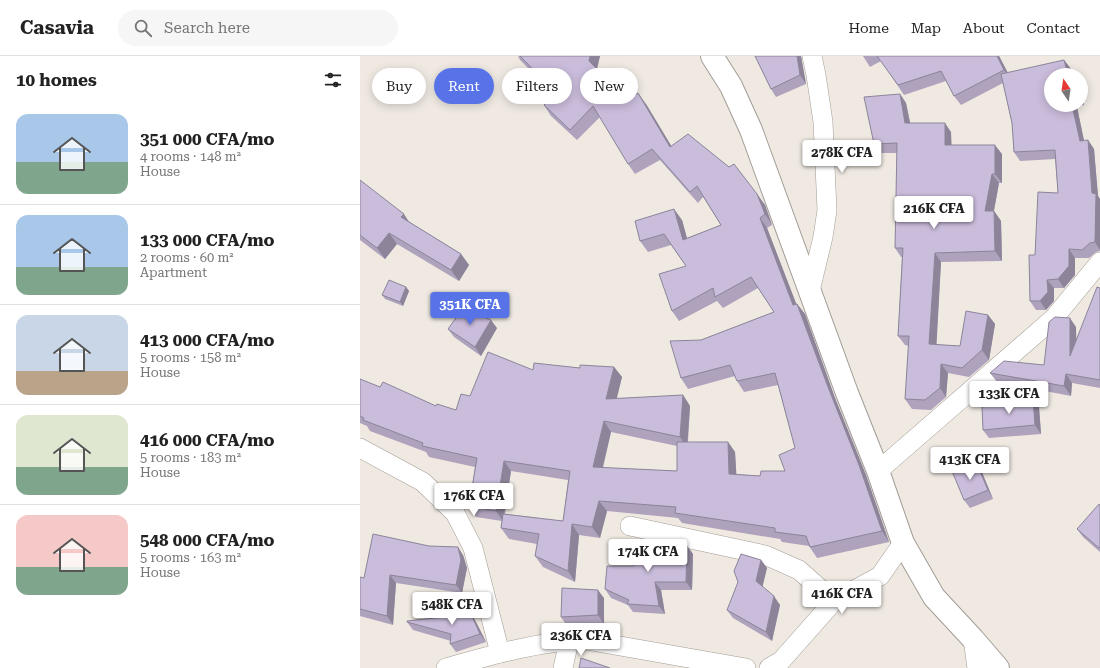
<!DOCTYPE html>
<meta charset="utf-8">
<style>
:root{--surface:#fff;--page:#f6f6f6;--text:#222;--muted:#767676;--line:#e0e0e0;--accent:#5872e8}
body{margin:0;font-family:"Roboto Serif",serif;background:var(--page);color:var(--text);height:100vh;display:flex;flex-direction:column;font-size:15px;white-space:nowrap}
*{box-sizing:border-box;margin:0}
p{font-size:13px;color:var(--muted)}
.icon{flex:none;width:22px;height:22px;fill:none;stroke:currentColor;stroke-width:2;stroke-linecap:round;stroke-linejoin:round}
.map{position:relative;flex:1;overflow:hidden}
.drawer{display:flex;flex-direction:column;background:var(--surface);width:360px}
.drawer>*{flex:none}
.guide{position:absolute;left:12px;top:12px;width:380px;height:36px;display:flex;gap:8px}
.needle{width:26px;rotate:347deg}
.buttons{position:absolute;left:684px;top:12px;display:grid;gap:8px}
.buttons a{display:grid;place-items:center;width:44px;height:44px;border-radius:50%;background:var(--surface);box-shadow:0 2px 10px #0003;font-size:20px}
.price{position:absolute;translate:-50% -34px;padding:0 9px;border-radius:4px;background:#fff;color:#222;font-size:13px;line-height:26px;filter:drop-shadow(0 1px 2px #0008)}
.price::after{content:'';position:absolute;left:50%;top:24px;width:12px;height:9px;margin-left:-6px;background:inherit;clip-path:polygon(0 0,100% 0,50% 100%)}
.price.selected{background:var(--accent);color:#fff}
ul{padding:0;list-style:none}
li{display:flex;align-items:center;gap:12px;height:100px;padding:0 16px}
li+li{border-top:1px solid var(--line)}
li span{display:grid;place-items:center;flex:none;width:112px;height:80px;border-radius:12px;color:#555}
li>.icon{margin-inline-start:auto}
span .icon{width:48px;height:48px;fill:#fffc;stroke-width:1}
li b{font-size:17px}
h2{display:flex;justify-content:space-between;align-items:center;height:48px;padding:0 16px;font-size:17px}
.chip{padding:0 14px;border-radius:18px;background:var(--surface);box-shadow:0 2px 10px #0003;font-size:14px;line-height:36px}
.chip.selected{background:var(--accent);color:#fff}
header{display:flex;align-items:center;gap:24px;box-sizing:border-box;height:56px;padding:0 20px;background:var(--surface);border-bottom:1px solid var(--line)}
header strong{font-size:19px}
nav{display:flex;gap:22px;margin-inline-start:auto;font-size:14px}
.search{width:280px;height:36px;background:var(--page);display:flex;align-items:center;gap:10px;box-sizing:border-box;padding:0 14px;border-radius:22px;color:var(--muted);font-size:15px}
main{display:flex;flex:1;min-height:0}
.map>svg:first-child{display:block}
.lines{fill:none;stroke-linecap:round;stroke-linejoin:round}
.minor-casing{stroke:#a29c96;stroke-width:20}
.tertiary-casing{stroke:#a29c96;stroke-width:24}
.minor{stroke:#fff;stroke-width:19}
.tertiary{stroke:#fff;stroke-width:22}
.wall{fill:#aea2bc;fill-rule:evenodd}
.shaded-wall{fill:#8d8499}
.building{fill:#cabcdb;stroke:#8d8499}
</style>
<header>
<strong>Casavia</strong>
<div class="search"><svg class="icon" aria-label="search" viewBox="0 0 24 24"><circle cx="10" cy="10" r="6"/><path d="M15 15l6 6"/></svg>Search here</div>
<nav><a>Home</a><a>Map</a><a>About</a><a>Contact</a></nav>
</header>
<main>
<section class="drawer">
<h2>10 homes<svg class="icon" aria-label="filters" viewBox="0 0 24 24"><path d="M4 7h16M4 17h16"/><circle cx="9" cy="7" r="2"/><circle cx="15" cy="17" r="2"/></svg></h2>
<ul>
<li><span style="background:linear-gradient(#a9c7e8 60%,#7fa58c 0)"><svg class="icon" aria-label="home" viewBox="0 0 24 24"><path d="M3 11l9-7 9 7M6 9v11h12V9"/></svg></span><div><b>351 000 CFA/mo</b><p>4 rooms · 148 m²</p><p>House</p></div></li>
<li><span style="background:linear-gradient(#a9c7e8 65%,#7fa58c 0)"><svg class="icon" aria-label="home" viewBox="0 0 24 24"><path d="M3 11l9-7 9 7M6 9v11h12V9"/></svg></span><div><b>133 000 CFA/mo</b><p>2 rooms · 60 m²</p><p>Apartment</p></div></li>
<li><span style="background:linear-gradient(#c9d6e8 70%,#b9a48a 0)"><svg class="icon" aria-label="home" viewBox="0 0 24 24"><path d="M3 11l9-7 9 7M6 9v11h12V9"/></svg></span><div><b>413 000 CFA/mo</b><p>5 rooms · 158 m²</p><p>House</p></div></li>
<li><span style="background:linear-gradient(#dfe7d0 65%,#7fa58c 0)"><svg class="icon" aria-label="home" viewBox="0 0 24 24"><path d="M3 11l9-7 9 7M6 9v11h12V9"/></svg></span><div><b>416 000 CFA/mo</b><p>5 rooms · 183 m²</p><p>House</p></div></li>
<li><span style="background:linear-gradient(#f6c9c9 65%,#7fa58c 0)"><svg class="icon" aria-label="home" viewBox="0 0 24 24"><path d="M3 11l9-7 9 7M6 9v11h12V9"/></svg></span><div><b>548 000 CFA/mo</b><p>5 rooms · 163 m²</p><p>House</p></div></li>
</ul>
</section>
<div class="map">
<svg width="740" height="612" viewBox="0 0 740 612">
<rect width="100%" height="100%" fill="#efe9e2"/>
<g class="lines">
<g class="minor-casing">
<g id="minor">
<path d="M450 235 463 181 467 154 463 66 456 19 452 0"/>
<path d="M0 392 63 426 95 457 113 492 140 597"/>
<path d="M518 415 694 262 740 206"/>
<path d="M270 470 405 499 439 514 474 545"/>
<path d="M613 583 617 612"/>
<path d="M86 612C132 599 179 585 226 584L386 612"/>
<path d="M203 612 209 585"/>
<path d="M409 612 421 605 474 545 520 520 543 487"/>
</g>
</g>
<g class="tertiary-casing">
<path id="tertiary" d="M352 0 371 30 391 74 487 337 518 415 543 487 574 541 613 583 638 612"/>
</g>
<use href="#minor" class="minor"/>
<use href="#tertiary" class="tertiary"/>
</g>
<g class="wall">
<path d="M158 0H240L237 13 268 43 286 48 311 90 397 138 405 149 412 169 407 172 436 248H437L445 258 475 342 506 419 529 486 457 502 449 490 422 486 420 483 322 467 318 462 247 455 240 482 219 479 215 526 183 511 175 500 177 488 149 483 141 472 142 465 116 461 109 450 115 411 69 401 66 396 10 375 7 370 0 367V323L20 331 76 350 96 354 110 340 173 314 254 311 262 321 256 343 323 339 330 350 328 386H368L375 396 376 418 400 420 425 415 435 392 418 329 384 336 377 325 375 320 328 333 321 322 341 284 414 256 398 232 363 252 357 245 319 265 312 255 326 210 311 189 288 196 280 185 322 164 327 182 361 169 343 141 338 147 300 104 275 118 268 108 240 61 217 84 191 60 184 49 194 38 160 4ZM251 376 317 390V415L243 412ZM151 415 208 424 203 465 145 458Z"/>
<path d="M395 0H441L446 28 416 41 411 33Z"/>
<path d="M503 0H639L648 17 704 4 711 13 712 19H691V49H721V35L724 49 717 51 724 85 728 84 734 93 738 140 740 143V195L736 196 729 202H715V219L704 232H694V245L686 254H676L670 245 675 199 698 137 695 103 660 105 654 96 652 67 643 27 601 49 594 40 586 25 544 39 521 5 510 11Z"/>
<path d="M540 38 546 47 550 67 591 76V89L642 98V127H639L634 155 641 165 642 205 581 206 576 289 600 290 628 259 635 268 629 304 609 321 588 317 586 341 571 354 552 353 545 343 549 290 545 289 538 280 542 201H541L535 192 537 97H520L514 88Z"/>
<path d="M0 124 51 167 101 198 109 209 99 225 37 188 25 203 0 184Z"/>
<path d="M46 231 49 235 43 250 25 243 22 239Z"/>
<path d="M740 232V332L712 327 711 340 637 326 630 317 684 309 716 271V284Z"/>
<path d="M137 272 121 300 94 281 88 273Z"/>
<path d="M679 351 681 378 629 382 623 374Z"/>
<path d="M616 406 621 414 633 443 610 452 604 444Z"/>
<path d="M740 450V496L723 481 717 473Z"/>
<path d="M327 490 333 498 332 534H301L305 558 273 556 268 549 251 542 245 533 274 510Z"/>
<path d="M103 499 107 512 102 537 36 527 33 569 0 560V521L4 522Z"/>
<path d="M401 504 407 512 402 530 420 549 412 585 373 562 367 554Z"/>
<path d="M244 542V568L207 570 201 561Z"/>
<path d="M111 558 116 566 126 586 96 596 90 588 91 585 53 574 47 566Z"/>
</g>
<g class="shaded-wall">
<path d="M230 0H240L236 16 229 5Z"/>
<path d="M437 0H441L446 28 440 19Z"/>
<path d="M637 0H639L651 23 644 14Z"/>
<path d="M704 4 711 13 712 19H708Z"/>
<path d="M721 35 724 49 721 45Z"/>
<path d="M278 37 286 48 318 101 310 91Z"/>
<path d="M540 38 546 47 552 76 545 67Z"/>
<path d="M712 49H715L717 51 726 94 720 85Z"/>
<path d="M585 67 591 76 592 98 585 89Z"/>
<path d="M728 84 734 93 738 140 740 143V194L735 186 732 137Z"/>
<path d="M635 89 642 98V127L635 118Z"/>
<path d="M632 118 639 127 632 165 625 155Z"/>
<path d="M397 138 405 149 412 169 405 158Z"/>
<path d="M314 153 322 164 330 194 323 184Z"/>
<path d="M634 155 641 165 642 205 635 195Z"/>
<path d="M44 158 51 169 41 161Z"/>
<path d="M400 162 407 172 441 260 433 249Z"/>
<path d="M29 177 37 188 25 203 17 192Z"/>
<path d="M709 193 715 202V219L704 232 698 223Z"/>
<path d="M575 197 581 206 576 298 569 288Z"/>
<path d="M101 198 109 209 99 225 91 214Z"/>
<path d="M687 224 694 232V245L686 254 680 245Z"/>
<path d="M46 231 49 235 43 250 40 246Z"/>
<path d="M437 248 445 258 475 342 506 419 529 486 522 475Z"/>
<path d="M628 259 635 268 629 304 622 294Z"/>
<path d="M710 262 716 271 717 309 710 300Z"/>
<path d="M131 264 137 272 121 300 115 291Z"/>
<path d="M581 308 588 317 586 341 580 332Z"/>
<path d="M254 311 262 321 254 354 246 343Z"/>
<path d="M706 318 712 327 711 340 704 330Z"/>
<path d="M323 339 330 350 327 392 320 381Z"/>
<path d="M673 342 679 351 681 378 675 369Z"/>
<path d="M244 365 251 376 240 422 233 411Z"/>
<path d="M368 386 375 396 377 428 369 418Z"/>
<path d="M144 405 151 415 143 465 136 455Z"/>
<path d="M616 406 621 414 633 443 628 434Z"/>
<path d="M239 445 247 455 240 482 232 471Z"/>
<path d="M212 468 219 479 215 526 208 515Z"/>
<path d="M327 490 333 498 332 534 326 526Z"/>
<path d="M98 491 103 499 107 512 102 537 96 529Z"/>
<path d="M401 504 407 512 402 533 396 525Z"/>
<path d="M30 519 36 527 33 569 27 560Z"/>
<path d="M295 526 301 534 305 558 299 550Z"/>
<path d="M238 534 244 542V568L238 559Z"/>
<path d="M414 540 420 549 412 585 406 576Z"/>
<path d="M111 558 116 566 126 586 120 578Z"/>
</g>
<g class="building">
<path d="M160 0H230L229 5 268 43 278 37 310 91 328 78 369 111 374 108 397 138 405 158 400 162 433 249 437 248 468 331 499 409 522 475 450 491 446 480 415 476V472L315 457 316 451 239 445 232 471 212 468 208 515 175 500 179 478 141 472 143 458 203 465 210 415 144 405 136 455 109 450 117 402 62 390 63 387 3 364 4 362 0 360V323L20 331 23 326 76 350 77 348 96 354 101 338 110 340 128 296 173 314 174 307 220 312V309L254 311 246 343 323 339 320 381 244 365 233 411 317 415V386H368L369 418 400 420 401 415H425L419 399 435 392 415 317 377 325 370 309 321 322 310 285 341 284 414 256 391 221 355 241 353 232 312 255 299 218 326 210 304 178 280 185 275 165 314 153 323 184 361 169 337 130 330 136 292 93 268 108 233 50 210 74 184 49 196 37Z"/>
<path d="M395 0H437L440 19 411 33Z"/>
<path d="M517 0H637L644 14 594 40 581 15 538 29Z"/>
<path d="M704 4 708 19H691V49H712L720 85 728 84 732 137 736 138 735 186 730 187 722 194 709 193V210L698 223 687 224 688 236 680 245H670L669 199H675L678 136 698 137 695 94 654 96 652 67 641 18Z"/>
<path d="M540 38 545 67H585V89H635V118H632L625 155H634L635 195 575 197 569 288 600 290 606 255 628 259 622 294 602 312 581 308 580 332 565 344 545 343 549 280H538L543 192H535L537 87 514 88 504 41Z"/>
<path d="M0 124 44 158 41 161 101 198 91 214 29 177 17 192 0 179Z"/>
<path d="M29 224 46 231 40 246 22 239Z"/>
<path d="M737 231 740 232V324L706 318 704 330 630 317 644 305 684 309 689 266 695 261 710 262V300Z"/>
<path d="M103 252 131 264 115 291 88 273Z"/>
<path d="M673 342 675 369 623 374 622 351Z"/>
<path d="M616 406 628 434 604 444 592 415Z"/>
<path d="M739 448 740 450V491L739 492 717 473Z"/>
<path d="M13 478 69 490 98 491 101 504 96 529 30 519 27 560 0 553V521L4 522Z"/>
<path d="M275 489 327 490 326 526H295L299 550 267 548 269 544 245 533 247 510H274Z"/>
<path d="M381 498 401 504 396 525 414 540 406 576 367 554 378 526 374 515Z"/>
<path d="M202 532 238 534V559L201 561Z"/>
<path d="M111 558 120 578 90 588 91 578 47 566V565Z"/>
<path d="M221 602 250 612H219Z"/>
</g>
</svg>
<div class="buttons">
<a><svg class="needle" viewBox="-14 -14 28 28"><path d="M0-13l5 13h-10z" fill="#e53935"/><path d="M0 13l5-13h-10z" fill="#767676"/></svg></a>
</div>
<b class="price" style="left:482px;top:118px">278K CFA</b>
<b class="price" style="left:574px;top:174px">216K CFA</b>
<b class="price selected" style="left:110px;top:270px">351K CFA</b>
<b class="price" style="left:649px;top:359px">133K CFA</b>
<b class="price" style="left:610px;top:425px">413K CFA</b>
<b class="price" style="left:114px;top:461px">176K CFA</b>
<b class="price" style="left:288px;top:517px">174K CFA</b>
<b class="price" style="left:482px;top:559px">416K CFA</b>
<b class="price" style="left:92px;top:570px">548K CFA</b>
<b class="price" style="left:221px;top:601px">236K CFA</b>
<div class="guide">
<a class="chip">Buy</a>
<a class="chip selected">Rent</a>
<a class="chip">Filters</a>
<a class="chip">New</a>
</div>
</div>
</main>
